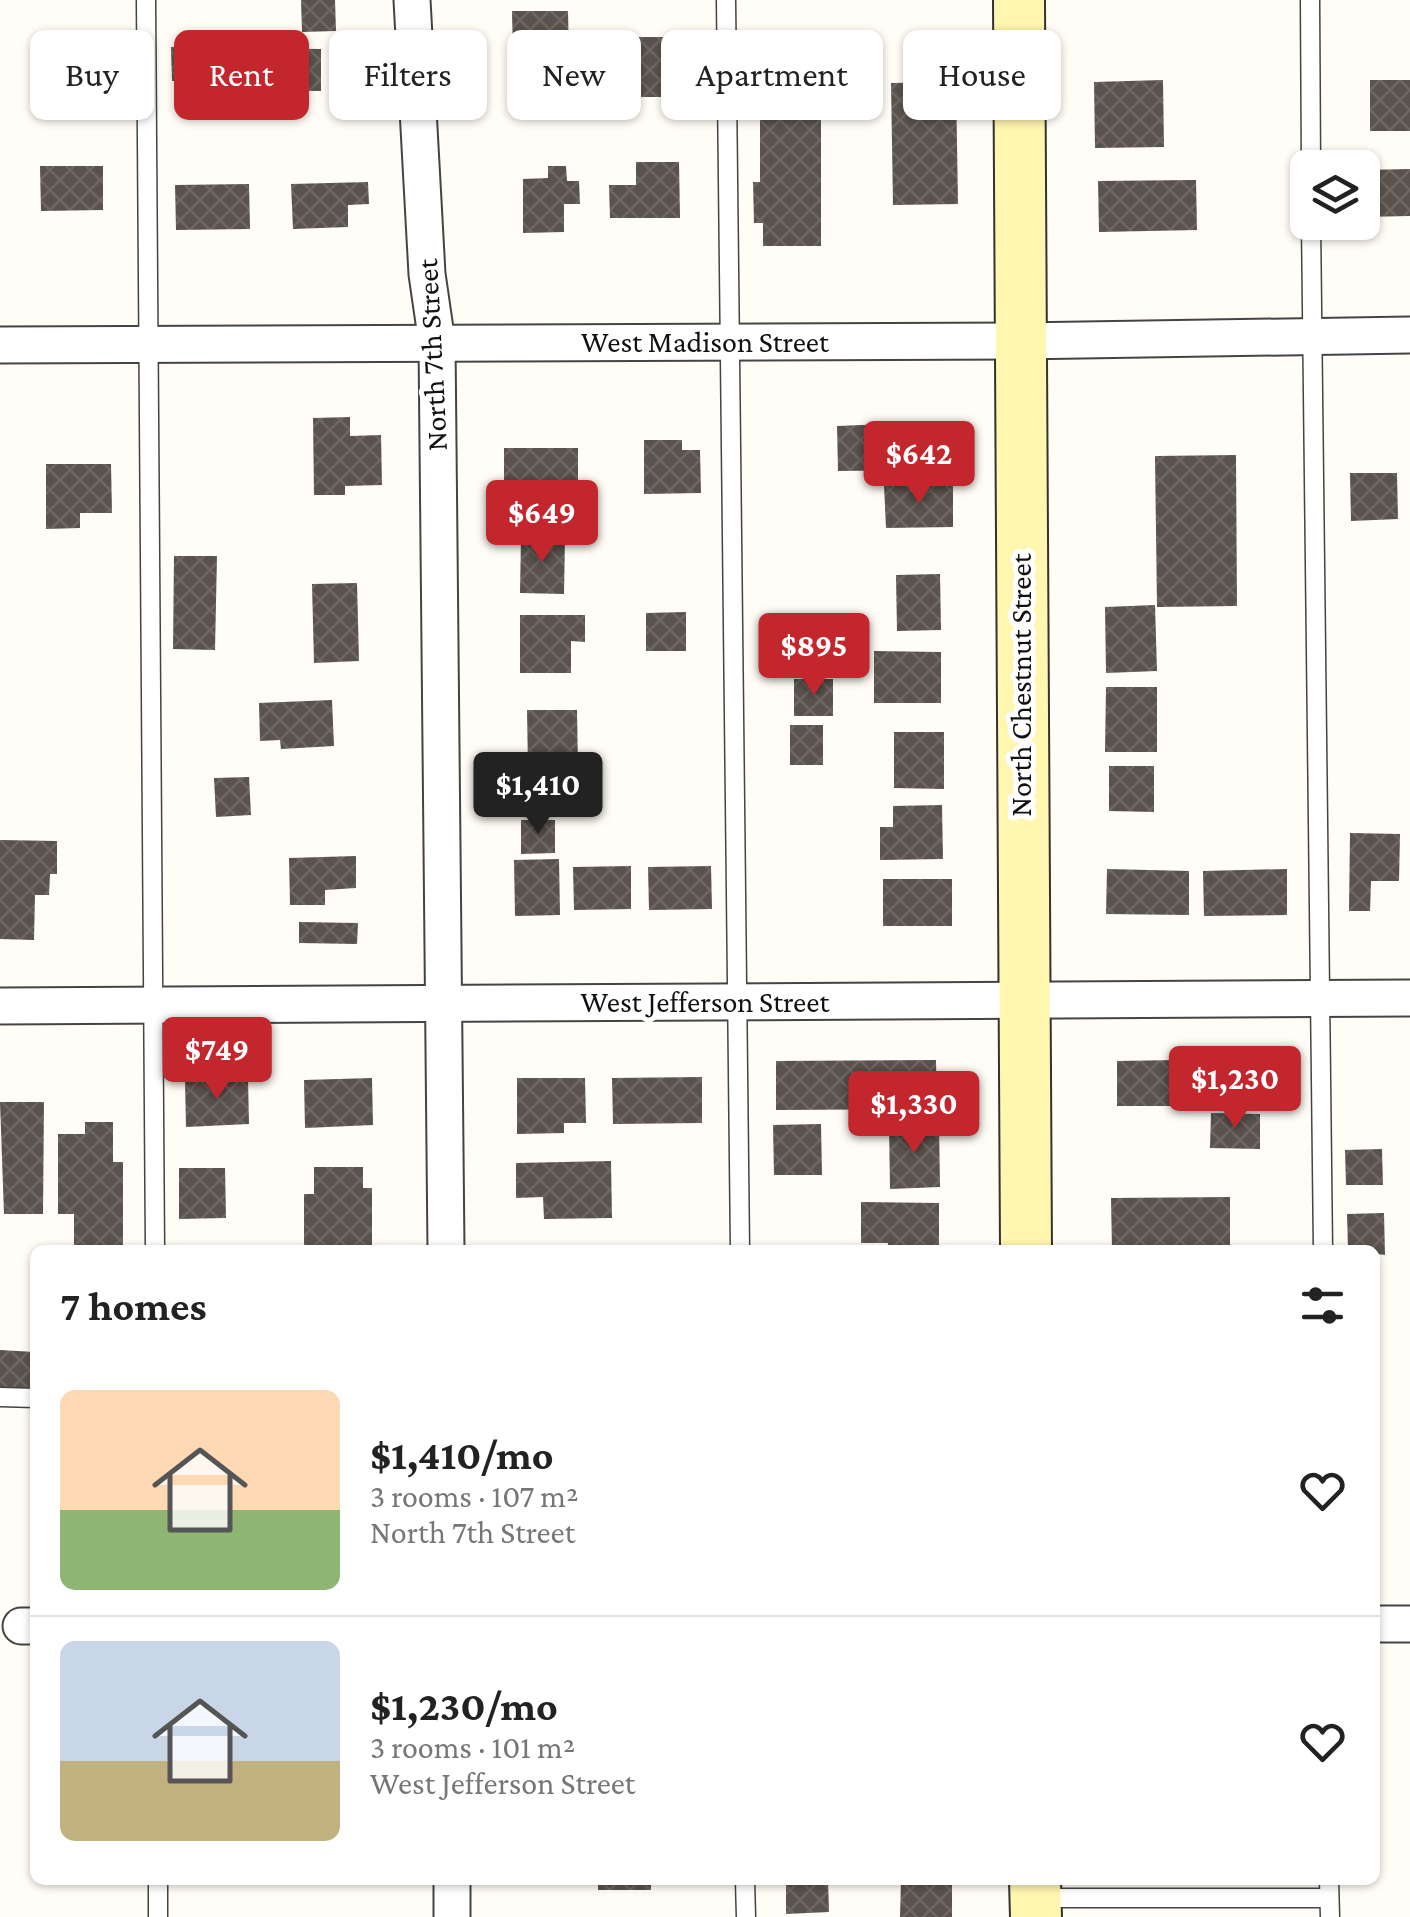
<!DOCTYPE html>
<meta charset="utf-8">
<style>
:root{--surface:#fff;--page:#f2f2f2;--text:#222;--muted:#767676;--line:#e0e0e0;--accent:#c4262e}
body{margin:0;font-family:"Crimson Pro",serif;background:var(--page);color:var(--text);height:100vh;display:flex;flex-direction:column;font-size:38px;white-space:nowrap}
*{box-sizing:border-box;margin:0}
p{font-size:32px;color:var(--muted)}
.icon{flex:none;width:55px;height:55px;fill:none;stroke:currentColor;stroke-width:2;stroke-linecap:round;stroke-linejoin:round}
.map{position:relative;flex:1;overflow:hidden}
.panel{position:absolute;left:30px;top:1245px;width:1350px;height:640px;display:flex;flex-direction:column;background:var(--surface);border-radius:15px;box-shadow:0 2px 8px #0004}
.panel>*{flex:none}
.top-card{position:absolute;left:30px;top:30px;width:1350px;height:90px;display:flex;gap:20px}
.buttons{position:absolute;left:1290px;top:150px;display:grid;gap:20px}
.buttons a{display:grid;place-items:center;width:90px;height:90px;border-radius:15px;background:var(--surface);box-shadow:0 2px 8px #0004;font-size:50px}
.price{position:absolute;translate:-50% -85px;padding:0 22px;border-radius:10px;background:var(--accent);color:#fff;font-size:32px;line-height:65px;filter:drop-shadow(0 2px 5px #0008)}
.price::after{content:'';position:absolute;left:50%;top:60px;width:30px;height:22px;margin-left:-15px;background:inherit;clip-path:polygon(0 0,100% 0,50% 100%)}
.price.selected{background:#222;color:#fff}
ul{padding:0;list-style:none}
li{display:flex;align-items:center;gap:30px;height:250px;padding:0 30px}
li+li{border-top:2px solid var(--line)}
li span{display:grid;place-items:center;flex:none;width:280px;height:200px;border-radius:15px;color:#555}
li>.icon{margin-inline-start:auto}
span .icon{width:120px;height:120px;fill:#fffc;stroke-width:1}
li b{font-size:42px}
h2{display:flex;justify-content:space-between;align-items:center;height:120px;padding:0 30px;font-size:42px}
.tag{padding:0 35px;border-radius:15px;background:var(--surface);box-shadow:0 2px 8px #0004;font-size:35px;line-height:90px}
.tag.selected{background:var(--accent);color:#fff}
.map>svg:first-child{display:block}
.building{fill:url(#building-cross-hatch)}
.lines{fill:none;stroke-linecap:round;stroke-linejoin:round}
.service-casing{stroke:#444;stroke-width:21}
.minor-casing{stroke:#444;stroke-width:39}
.secondary-casing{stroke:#333;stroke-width:54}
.service{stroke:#fff;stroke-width:18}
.minor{stroke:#fff;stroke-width:35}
.secondary{stroke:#fff6b0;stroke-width:50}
.labels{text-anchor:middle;stroke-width:10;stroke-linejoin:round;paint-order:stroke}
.street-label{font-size:30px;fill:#111;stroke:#fff}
</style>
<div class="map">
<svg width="1410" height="1917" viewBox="0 0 1410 1917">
<defs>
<pattern id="building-cross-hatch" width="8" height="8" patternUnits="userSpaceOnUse" patternTransform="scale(2.5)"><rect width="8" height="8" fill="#5a524d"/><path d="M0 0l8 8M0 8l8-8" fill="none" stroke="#6d6662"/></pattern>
</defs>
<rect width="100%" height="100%" fill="#fffdf5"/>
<g class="building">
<path d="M301 0H335L336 31 302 32Z"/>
<path d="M512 11H568L569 56 513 57Z"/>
<rect x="629" y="37" width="60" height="60"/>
<path d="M210 46V80L172 81 171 47Z"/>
<path d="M241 48 321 49V91L241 90Z"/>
<path d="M1163 80 1164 147 1095 148 1094 82Z"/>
<rect x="1370" y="80" width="40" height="51"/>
<path d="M956 82 958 204 893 205 891 83Z"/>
<path d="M760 94H821V246H763V223H754L753 182H760Z"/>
<path d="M636 162H679L680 218H610L609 185H636Z"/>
<path d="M40 166H103V210L41 211Z"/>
<path d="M548 166H566L567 181H579L580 204H564V232L523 233V179L548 178Z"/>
<path d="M1410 169V216L1364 217 1363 170Z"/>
<path d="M1196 180 1197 230 1099 232 1098 181Z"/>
<path d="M368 182 369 204 348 205V227L293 229 291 184Z"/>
<path d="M249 184 250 229 176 230 175 185Z"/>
<path d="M350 417V436L381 435 382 485 345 486V495H314L313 418Z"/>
<path d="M936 422 937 465H917V470L838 471 837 426Z"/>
<path d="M644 440H682V450H700L701 493 644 494Z"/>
<rect x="504" y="448" width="74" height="41"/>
<path d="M1236 455 1237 606 1157 607 1155 456Z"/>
<path d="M46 464H111L112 513H80V528L46 529Z"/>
<path d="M1350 473H1397L1398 519 1351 521Z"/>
<path d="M953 485V527L886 528 884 486Z"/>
<path d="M521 537 565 538 564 594 520 593Z"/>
<path d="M174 556H217L215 650 173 649Z"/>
<path d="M940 574 941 630 897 631 896 575Z"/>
<path d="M357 583 359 661 314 663 312 584Z"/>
<path d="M1155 605 1157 671 1106 673 1105 607Z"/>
<path d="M686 612V651H646V613Z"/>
<path d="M520 615H585V642L571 641V673H520Z"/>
<path d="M874 651 941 652V703H874Z"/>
<rect x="794" y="679" width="39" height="37"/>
<path d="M1106 687H1157V752H1105Z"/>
<path d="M332 700 334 746 281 749 280 740 260 741 259 703Z"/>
<path d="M527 710H577L578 767 528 768Z"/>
<rect x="790" y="725" width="33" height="40"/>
<path d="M894 732H944V789L894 788Z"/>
<path d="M1109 766H1154V812L1109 811Z"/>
<path d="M249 777 251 815 216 817 214 778Z"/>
<path d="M942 805 943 859 880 860V827H893V806Z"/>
<path d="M521 820H555V853L521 854Z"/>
<path d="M1350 833 1400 834 1399 881H1371L1370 911H1349Z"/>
<path d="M0 840 57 841V874H50L49 895H35L34 940 0 939Z"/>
<path d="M356 856V888L325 890V905H290L289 858Z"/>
<path d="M559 859 560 915 515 916 514 860Z"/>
<path d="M631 866V909L574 910 573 867Z"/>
<path d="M711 866 712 909 649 910 648 867Z"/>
<path d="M1107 869 1189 871V915L1106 914Z"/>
<path d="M1287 869V915L1204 916 1203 871Z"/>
<rect x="883" y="879" width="69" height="47"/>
<path d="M299 922 358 923 357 944 299 943Z"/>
<path d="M936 1060 937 1109 776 1110V1061Z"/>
<path d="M1179 1060V1077H1194L1195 1106H1117V1061Z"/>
<path d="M702 1077V1123L613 1124 612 1078Z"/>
<path d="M248 1078 249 1124 186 1127 185 1080Z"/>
<path d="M372 1078 373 1125 305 1128 304 1080Z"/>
<path d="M517 1078H585L586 1123H564V1133L517 1134Z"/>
<path d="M0 1102H44L43 1214H4Z"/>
<path d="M1211 1113 1260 1114V1149L1210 1148Z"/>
<path d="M85 1122H113V1162H123V1250H74V1214H58V1134H85Z"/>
<path d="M821 1124 822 1175H774L773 1125Z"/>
<path d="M939 1124 940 1187 890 1189 889 1125Z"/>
<path d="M1382 1149 1383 1185H1346L1345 1150Z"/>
<path d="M611 1161 612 1218 544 1219 543 1197 516 1198V1163Z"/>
<path d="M314 1167H363V1188H372V1250H304V1194H314Z"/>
<path d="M179 1168H225L226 1218 179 1219Z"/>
<path d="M1230 1197V1248L1112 1250 1111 1198Z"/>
<path d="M861 1202 939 1203V1250H888V1243H861Z"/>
<path d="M1384 1213 1385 1255 1348 1250 1347 1214Z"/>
<path d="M0 1350 35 1352V1390H0Z"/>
<rect x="598" y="1880" width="53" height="10"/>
<path d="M786 1880H828L829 1912 786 1914Z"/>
<path d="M901 1880H952V1917H900Z"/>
</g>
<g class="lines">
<g class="service-casing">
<g id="service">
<path d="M146 0 155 1250"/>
<path d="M726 0 740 1250"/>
<path d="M1310 0 1311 168"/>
<path d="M1311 222 1323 1250"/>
<path d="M0 1397 35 1398"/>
<path d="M745 1880 746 1917"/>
<path d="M1329 1880 1330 1917"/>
<path d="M1041 1898H1329"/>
<path d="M158 1917V1880"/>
</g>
</g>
<g class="minor-casing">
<g id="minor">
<path d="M412 0 427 274 437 343 446 1250"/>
<path d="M0 345 1019 341 1410 335"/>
<path d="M0 1006 1410 998"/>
<path d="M1375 1624H1410"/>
<path d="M21 1626H35"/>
<path d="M452 1880V1917"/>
</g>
</g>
<g class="secondary-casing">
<g id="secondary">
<path d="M1019 0 1026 1250"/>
<path d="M1035 1880 1036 1917"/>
</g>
</g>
<use href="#service" class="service"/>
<use href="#minor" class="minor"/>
<use href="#secondary" class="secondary"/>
</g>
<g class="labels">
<g class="street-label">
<text x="705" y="352">West Madison Street</text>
<text transform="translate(432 355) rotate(-93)" y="10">North 7th Street</text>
<text transform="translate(1021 685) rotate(-90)" y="10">North Chestnut Street</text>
<text x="705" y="1012">West Jefferson Street</text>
</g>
</g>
</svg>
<div class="buttons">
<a><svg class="icon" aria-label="layers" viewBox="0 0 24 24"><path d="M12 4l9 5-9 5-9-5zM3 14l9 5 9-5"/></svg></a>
</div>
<b class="price" style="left:919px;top:506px">$642</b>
<b class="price" style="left:542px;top:565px">$649</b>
<b class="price" style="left:814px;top:698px">$895</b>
<b class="price selected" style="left:538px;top:837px">$1,410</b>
<b class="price" style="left:217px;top:1102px">$749</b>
<b class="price" style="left:1235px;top:1131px">$1,230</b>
<b class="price" style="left:914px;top:1156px">$1,330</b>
<div class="top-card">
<a class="tag">Buy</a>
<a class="tag selected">Rent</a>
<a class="tag">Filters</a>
<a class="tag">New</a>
<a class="tag">Apartment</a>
<a class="tag">House</a>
</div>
<section class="panel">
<h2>7 homes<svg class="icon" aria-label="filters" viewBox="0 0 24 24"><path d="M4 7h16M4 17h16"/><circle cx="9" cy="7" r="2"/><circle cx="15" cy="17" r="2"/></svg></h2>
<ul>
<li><span style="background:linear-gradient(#ffd9b3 60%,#8fb573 0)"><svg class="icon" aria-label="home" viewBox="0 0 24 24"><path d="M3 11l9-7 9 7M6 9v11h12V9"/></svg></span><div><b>$1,410/mo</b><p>3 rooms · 107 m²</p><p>North 7th Street</p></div><svg class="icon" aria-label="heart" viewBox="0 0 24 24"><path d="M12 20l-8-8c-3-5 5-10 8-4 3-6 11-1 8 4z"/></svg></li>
<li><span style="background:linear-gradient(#c9d6e8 60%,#c2b280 0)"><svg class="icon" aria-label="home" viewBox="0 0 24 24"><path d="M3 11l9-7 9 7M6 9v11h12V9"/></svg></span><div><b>$1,230/mo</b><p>3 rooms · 101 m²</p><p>West Jefferson Street</p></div><svg class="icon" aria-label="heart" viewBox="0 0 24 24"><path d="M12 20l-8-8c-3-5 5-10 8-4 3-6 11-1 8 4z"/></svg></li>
</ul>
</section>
</div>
